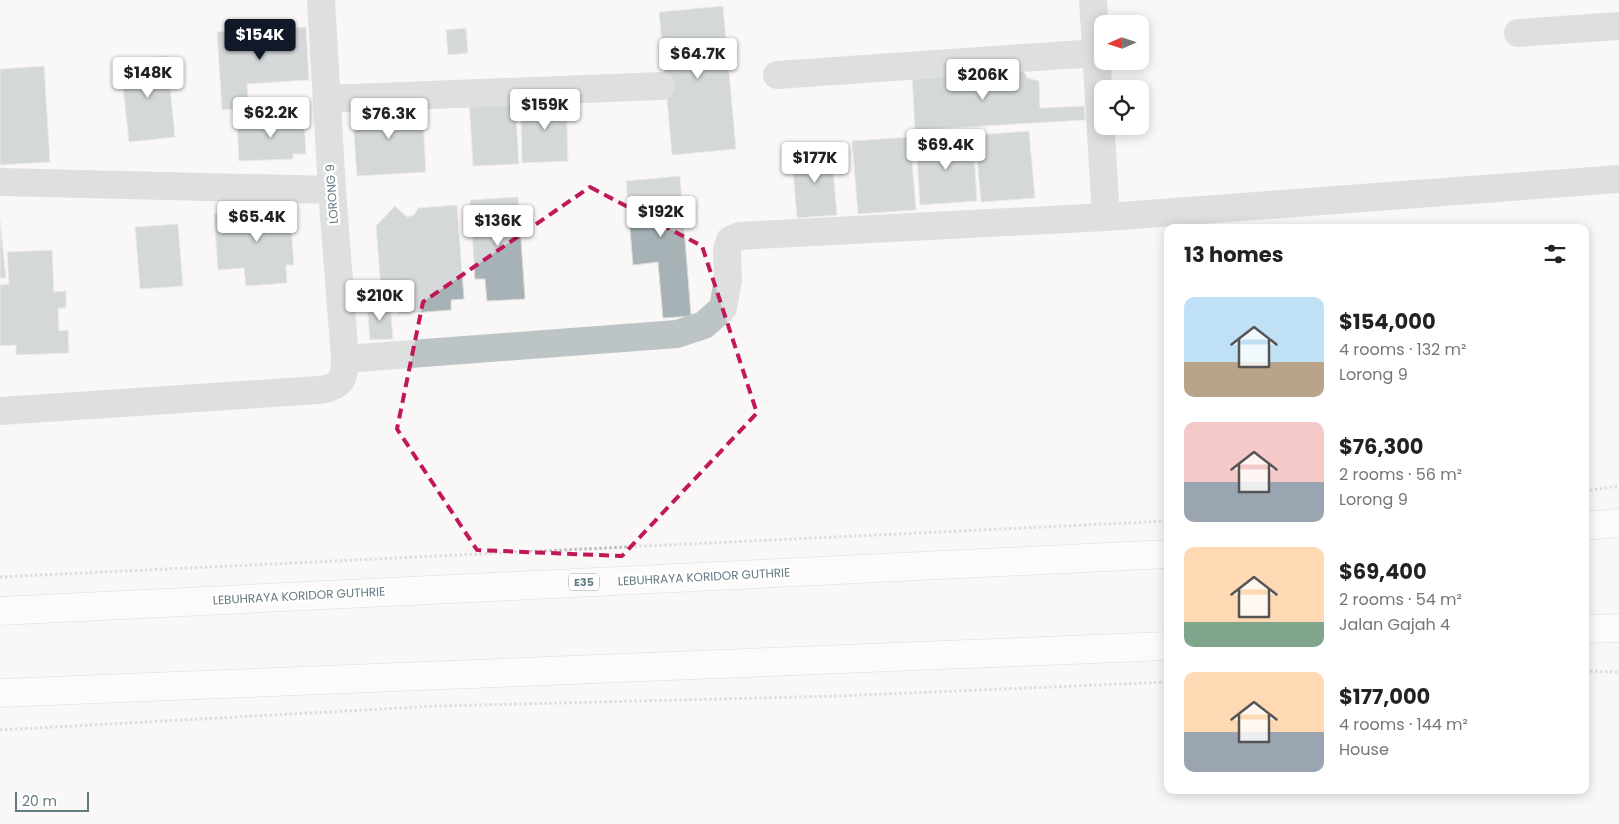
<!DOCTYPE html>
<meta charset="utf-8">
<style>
:root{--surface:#fff;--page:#f2f2f2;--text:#222;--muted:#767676;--accent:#111827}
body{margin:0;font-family:Poppins,sans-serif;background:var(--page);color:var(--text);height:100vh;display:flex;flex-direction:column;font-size:19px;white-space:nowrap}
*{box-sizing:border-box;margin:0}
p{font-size:16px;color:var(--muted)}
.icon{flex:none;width:28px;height:28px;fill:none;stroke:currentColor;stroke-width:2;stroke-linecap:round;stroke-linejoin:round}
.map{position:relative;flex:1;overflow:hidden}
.panel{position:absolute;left:1164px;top:224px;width:425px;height:570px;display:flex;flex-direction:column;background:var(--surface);border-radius:10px;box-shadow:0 2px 12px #0003}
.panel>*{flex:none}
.needle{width:32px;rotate:267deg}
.fabs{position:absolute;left:1094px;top:15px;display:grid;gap:10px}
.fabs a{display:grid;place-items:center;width:55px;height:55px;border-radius:10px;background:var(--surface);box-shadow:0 2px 12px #0003;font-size:25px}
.scale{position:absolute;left:15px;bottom:12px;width:74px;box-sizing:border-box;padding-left:5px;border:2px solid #647a81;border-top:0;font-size:14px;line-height:18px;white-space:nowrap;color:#647a81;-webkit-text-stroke:4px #fff;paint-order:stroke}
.price{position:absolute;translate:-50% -42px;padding:0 11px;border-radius:5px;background:#fff;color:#222;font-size:16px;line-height:32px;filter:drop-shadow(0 1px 2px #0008)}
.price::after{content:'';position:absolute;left:50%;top:30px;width:15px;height:11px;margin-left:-8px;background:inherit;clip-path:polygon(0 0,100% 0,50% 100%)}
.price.on{background:var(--accent);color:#fff}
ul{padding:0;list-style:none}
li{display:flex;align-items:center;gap:15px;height:125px;padding:0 20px}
li span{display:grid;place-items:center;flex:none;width:140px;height:100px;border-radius:10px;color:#555}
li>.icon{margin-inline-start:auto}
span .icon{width:60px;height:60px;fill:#fffc;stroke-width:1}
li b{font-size:21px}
h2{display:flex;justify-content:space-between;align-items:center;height:60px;padding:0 20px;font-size:21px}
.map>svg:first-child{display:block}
.building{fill:#a6b2b5;stroke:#dadad8}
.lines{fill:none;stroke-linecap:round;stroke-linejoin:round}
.highway-casing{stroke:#b3b9bb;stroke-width:29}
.path{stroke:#babec0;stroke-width:3;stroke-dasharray:2.5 2.5;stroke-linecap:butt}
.street{stroke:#bdc4c6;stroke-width:28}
.highway{stroke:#fff;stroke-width:28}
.marked{fill:none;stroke:#c2185b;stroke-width:4;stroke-dasharray:10 6;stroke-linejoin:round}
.labels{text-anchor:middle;stroke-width:5;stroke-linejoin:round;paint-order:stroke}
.shield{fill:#fff;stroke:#92a2a7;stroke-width:1}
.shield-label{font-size:11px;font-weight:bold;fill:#647a81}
.street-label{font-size:12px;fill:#647a81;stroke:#fff}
</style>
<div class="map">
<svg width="1619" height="824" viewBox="0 0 1619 824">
<rect width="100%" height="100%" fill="#f9f8f6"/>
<g class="building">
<path d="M723 6 736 149 672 155 659 12Z"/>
<path d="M306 27 309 80 247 84 249 108 222 110 217 32Z"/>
<path d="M466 28 468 53 448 55 446 30Z"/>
<path d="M167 56 175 137 129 142 120 60Z"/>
<path d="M44 66 50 162 0 165V69Z"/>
<path d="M1023 69 1027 78 1039 81 1040 108 1084 106 1085 120 915 130 912 75Z"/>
<path d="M566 96 568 161 522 163 521 117H530L529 97Z"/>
<path d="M515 97 519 164 473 166 469 99Z"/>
<path d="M422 103 426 172 357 176 352 108Z"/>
<path d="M304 118 306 154H293V159L239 161 237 122Z"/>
<path d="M1029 131 1035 198 981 202 975 135Z"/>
<path d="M910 137 916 210 858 214 852 141Z"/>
<path d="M973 137 977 201 920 205 916 140Z"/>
<path d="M831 147 837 215 797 218 792 160 798 159V156L812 155V149Z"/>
<path d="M680 176 691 316 663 318 658 262 633 265 626 181Z"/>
<path d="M518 197 525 299 487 301 485 279H475L470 200Z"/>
<path d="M289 200 294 265H286L287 283 246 286 244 268 218 270 214 214 228 213 229 220 251 219 250 203Z"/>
<path d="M457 205 464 299 451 300V310L399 314 398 301 382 302 376 226 395 206 407 217 414 215 418 208Z"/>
<path d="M0 220 6 278H0Z"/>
<path d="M178 224 183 286 140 289 135 227Z"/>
<path d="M52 250 54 292 66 291V308H58L59 331 68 330 69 353 16 355V345L0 346V285L9 284 7 252Z"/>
<path d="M390 303 393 339 370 340 367 304Z"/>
</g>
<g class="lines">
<g class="highway-casing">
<g id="highway">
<path d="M1585 526 1619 523"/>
<path d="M0 611 1168 554"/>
<path d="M1585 629 1619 628"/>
<path d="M0 693 1168 646"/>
</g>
</g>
<g class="path">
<path d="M1585 491 1619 486"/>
<path d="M0 577 1168 521"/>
<path d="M1585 671 1619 672"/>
<path d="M0 730 437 706 837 696 1168 682"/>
</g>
<g class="street">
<path d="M1093 0 1106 217"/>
<path d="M1518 33 1619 26"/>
<path d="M777 75 1096 53"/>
<path d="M327 99 661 86"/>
<path d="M2 182 332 190"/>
<path d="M345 359 677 334 704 325 723 308 728 280 727 250 730 240 739 236 1106 217 1619 179"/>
<path d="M0 411 319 390C341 387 344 380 345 359L332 190 321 0"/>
</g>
<use href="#highway" class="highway"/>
</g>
<path d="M0 0H1619V824H0ZM590 187 702 246 757 413 622 556 477 550 397 429 423 302Z" fill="#f9f8f6" fill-opacity=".55" fill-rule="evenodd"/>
<path class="marked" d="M590 187 702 246 757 413 622 556 477 550 397 429 423 302Z"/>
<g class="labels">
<rect class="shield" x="569" y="573.5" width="30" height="17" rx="4"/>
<g class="shield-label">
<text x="584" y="586">E35</text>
</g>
<g class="street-label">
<text transform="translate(332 194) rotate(-94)" y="4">LORONG 9</text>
<text transform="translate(704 577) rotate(-3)" y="4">LEBUHRAYA KORIDOR GUTHRIE</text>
<text transform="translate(299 596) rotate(-3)" y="4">LEBUHRAYA KORIDOR GUTHRIE</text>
</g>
</g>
</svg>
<div class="fabs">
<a><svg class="needle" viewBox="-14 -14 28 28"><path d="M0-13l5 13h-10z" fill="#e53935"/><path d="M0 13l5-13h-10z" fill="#767676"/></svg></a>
<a><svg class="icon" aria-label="locate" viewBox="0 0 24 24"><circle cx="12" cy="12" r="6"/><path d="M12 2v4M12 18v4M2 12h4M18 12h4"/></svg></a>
</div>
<div class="scale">20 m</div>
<b class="price on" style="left:260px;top:61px">$154K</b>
<b class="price" style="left:698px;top:80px">$64.7K</b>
<b class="price" style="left:148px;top:99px">$148K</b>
<b class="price" style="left:983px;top:101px">$206K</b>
<b class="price" style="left:545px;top:131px">$159K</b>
<b class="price" style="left:271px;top:139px">$62.2K</b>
<b class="price" style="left:389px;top:140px">$76.3K</b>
<b class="price" style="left:946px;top:171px">$69.4K</b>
<b class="price" style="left:815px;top:184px">$177K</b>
<b class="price" style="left:661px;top:238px">$192K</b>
<b class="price" style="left:257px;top:243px">$65.4K</b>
<b class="price" style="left:498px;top:247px">$136K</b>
<b class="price" style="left:380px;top:322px">$210K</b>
<section class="panel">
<h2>13 homes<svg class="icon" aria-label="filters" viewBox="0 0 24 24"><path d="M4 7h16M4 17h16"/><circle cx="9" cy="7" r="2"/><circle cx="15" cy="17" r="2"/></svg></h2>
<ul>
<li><span style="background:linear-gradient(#bfe0f5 65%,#b9a48a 0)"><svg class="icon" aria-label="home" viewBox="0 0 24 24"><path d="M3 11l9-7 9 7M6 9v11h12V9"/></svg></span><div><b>$154,000</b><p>4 rooms · 132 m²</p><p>Lorong 9</p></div></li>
<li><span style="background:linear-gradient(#f6c9c9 60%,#9aa5b1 0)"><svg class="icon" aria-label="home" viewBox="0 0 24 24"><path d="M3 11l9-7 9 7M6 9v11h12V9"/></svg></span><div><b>$76,300</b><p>2 rooms · 56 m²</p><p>Lorong 9</p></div></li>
<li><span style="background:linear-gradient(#ffd9b3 75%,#7fa58c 0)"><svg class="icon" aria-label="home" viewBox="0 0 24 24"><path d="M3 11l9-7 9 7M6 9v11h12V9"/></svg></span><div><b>$69,400</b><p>2 rooms · 54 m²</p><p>Jalan Gajah 4</p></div></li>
<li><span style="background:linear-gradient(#ffd9b3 60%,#9aa5b1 0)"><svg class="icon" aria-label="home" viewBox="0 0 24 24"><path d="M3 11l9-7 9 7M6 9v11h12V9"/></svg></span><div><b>$177,000</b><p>4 rooms · 144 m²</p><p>House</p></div></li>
</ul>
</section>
</div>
